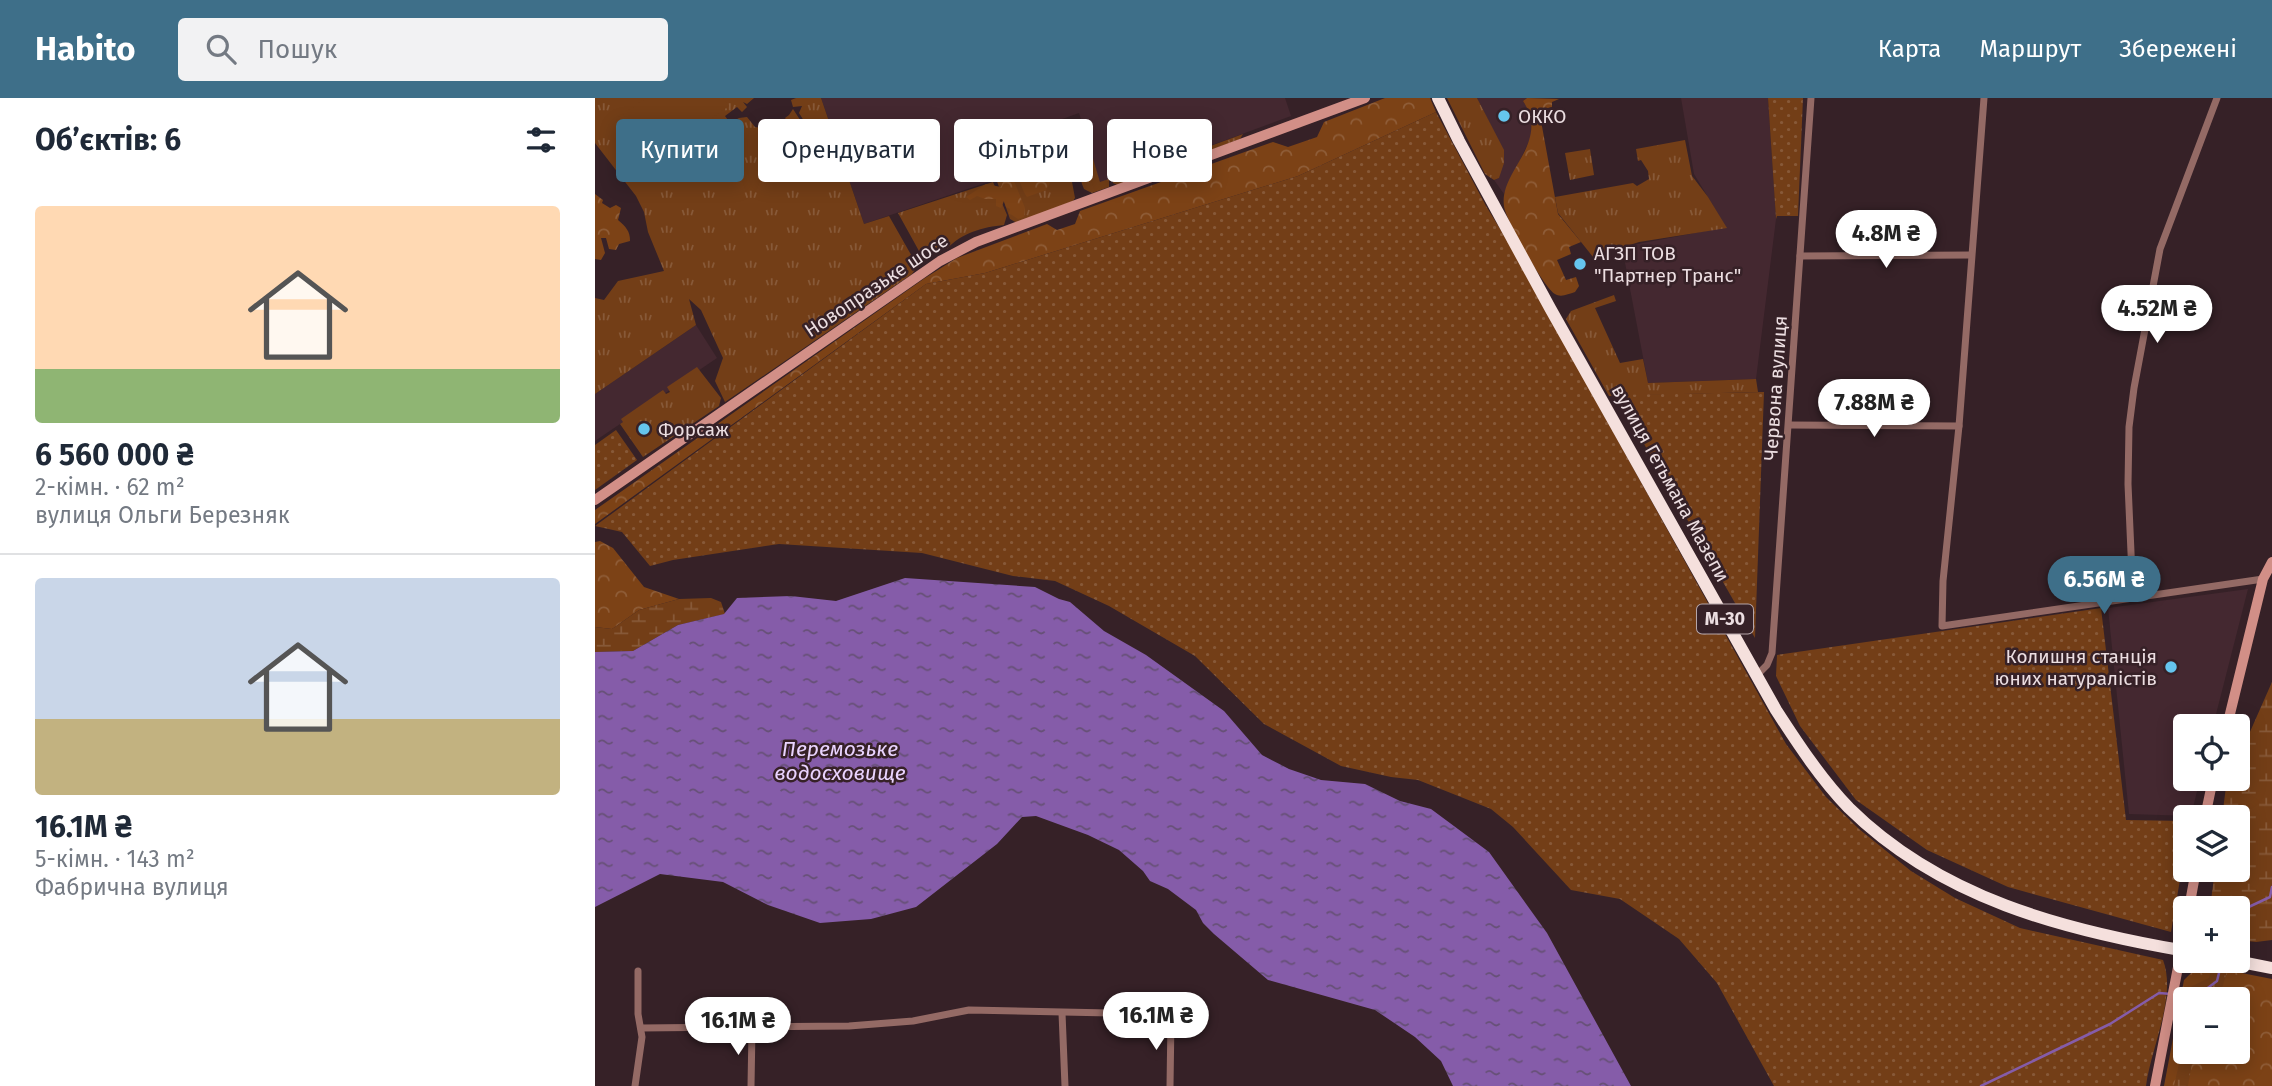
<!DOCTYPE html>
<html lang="uk">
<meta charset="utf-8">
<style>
:root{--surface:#fff;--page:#f2f2f3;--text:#1f2937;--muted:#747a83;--line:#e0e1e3;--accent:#3e6f89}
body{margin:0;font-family:"Fira Sans",sans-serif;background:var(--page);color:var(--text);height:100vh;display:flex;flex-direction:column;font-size:26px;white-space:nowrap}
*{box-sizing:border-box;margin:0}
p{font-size:23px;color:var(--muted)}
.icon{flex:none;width:38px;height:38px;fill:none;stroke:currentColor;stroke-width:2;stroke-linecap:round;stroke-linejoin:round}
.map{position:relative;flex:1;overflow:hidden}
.side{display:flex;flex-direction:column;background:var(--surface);width:595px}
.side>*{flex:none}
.guide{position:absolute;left:21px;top:21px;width:665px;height:63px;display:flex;gap:14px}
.tools{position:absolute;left:1578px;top:616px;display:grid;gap:14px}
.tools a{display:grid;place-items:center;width:77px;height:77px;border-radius:7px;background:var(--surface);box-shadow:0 4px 18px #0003;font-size:35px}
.price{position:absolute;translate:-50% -60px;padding:0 16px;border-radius:24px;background:#fff;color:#222;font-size:23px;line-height:46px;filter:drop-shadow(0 2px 4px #0008)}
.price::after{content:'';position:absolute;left:50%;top:42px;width:21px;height:16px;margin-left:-10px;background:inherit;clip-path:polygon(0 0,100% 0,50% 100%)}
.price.on{background:var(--accent);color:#fff}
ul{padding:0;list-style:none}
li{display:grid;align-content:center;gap:14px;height:371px;padding:0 35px}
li+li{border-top:2px solid var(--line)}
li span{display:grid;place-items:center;height:217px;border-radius:7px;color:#555}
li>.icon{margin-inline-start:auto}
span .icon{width:126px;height:126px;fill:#fffc;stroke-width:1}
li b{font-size:30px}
h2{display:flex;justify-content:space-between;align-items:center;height:84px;padding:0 35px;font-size:30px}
.chip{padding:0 24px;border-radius:7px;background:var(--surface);box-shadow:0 4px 18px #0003;font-size:24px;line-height:63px}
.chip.on{background:var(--accent);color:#fff}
header{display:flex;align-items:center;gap:42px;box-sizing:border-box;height:98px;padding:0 35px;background:var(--accent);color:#fff}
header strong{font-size:33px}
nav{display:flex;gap:38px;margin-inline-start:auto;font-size:24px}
.search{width:490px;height:63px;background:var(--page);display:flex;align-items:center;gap:18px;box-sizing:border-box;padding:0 24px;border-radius:7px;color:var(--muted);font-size:26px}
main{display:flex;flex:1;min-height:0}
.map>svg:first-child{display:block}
.built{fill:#442830}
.grass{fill:url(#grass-tufts)}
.forest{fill:url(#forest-crowns);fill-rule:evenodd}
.wetland{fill:url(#wetland-marsh)}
.garden{fill:url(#garden-dots)}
.pitch{fill:#733e17}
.water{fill:url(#water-ripples)}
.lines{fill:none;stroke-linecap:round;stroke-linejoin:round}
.stream{stroke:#855ca9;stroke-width:2.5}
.street{stroke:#946a65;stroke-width:7}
.secondary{stroke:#d28f87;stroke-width:10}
.highway{stroke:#f5e0dd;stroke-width:12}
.poi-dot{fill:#65c5ee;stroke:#362127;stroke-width:2.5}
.labels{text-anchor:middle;stroke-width:5;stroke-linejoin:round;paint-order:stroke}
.shield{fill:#362127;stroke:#b5a5a9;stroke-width:2}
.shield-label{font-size:18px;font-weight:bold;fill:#ecdee1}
.poi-label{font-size:19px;fill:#ecdee1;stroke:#362127;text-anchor:start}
.street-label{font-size:19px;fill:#ecdee1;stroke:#362127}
.water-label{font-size:21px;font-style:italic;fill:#ead4ff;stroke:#362127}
</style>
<header>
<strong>Habito</strong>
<div class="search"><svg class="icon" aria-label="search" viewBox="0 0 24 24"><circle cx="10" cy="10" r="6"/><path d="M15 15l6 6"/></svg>Пошук</div>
<nav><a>Карта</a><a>Маршрут</a><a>Збережені</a></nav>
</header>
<main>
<section class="side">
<h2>Об’єктів: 6<svg class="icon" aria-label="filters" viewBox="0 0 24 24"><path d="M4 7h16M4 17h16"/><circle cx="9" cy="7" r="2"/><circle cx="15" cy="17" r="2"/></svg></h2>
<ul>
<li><span style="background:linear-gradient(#ffd9b3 75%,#8fb573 0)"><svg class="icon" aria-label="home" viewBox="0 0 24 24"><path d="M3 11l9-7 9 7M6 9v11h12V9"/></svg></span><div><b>6 560 000 ₴</b><p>2-кімн. · 62 m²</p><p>вулиця Ольги Березняк</p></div></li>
<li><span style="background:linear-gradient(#c9d6e8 65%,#c2b280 0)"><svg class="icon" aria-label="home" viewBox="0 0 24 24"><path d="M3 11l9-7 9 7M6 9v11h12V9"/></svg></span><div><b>16.1M ₴</b><p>5-кімн. · 143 m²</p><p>Фабрична вулиця</p></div></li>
</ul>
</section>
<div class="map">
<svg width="1677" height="988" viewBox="0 0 1677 988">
<defs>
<pattern id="grass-tufts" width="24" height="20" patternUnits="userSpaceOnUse" patternTransform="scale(1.75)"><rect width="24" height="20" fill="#733e17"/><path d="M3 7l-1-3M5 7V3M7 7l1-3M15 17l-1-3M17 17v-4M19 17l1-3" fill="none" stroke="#875938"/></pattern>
<pattern id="forest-crowns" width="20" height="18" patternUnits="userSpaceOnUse" patternTransform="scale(1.75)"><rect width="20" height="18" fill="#7c4216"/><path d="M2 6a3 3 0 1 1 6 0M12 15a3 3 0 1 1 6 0" fill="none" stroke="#8f5d38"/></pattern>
<pattern id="wetland-marsh" width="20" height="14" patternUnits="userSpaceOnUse" patternTransform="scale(1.75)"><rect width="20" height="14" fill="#733e17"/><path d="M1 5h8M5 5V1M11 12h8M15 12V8" fill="none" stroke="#875938"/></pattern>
<pattern id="garden-dots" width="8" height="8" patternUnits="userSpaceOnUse" patternTransform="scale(1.75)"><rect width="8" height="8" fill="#733e17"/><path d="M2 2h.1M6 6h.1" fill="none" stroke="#875938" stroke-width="1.8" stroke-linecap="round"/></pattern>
<pattern id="water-ripples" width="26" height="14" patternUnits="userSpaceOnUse" patternTransform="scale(1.75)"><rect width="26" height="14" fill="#855ca9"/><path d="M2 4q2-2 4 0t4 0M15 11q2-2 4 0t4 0" fill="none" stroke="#665076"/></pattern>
</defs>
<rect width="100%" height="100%" fill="#362127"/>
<g class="built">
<path d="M226 0H690L696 18 582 60 580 55 505 85 484 15 395 47 387 56 396 83 269 126Z"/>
<path d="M882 0H932L928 3 936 15V39L909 96 899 82 904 80 908 52Z"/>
<path d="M1086 0H1173L1181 121 1161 281 1053 285 1027 149 1131 129 1099 76Z"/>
<path d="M101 227 122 260 0 343V296Z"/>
<path d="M1653 491 1618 628H1591V681H1605L1596 718 1534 716 1513 510Z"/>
</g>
<g class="grass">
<path d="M0 0H159L152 6 148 4 152 9 147 14 142 9 130 18 135 25 144 20 152 19 160 29 166 30 182 49 201 34 190 20 194 17 198 11 209 28 211 26 204 15 207 8 198 9 196 2 201 0H226L269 126 294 118 319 162 321 170 317 176 130 304 120 283 128 260 106 212 94 201 101 227 0 296V200L9 202 23 183 69 173 53 134 49 114 41 98 0 45Z"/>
<path d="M852 0H882L909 52V65L904 80 899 82 890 76Z"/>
<path d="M453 29 472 57 480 100 478 103 422 125 415 121 396 66 397 54 411 44Z"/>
<path d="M648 36 645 41 522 87 518 85 517 80 581 55 583 60Z"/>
<path d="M1090 42 1097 78 1113 99 1132 130 1044 144 998 159 963 115 960 99 1038 85 1042 88 1054 81 1053 73 1046 62 1043 63 1041 51Z"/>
<path d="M493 44 505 84 514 81V89L497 95 489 91 487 86 478 53Z"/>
<path d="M995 51 999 77 975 82 970 55Z"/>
<path d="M398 84 412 117 409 127C388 129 366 135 352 151L324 153 303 115Z"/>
<path d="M1019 197 1021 203 1000 210 1025 265 1048 261 1053 285 1161 281 1163 294 1014 298 971 221 976 213Z"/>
<path d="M102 269 126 300 124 308 48 359 25 326 28 324 26 321 68 292 71 296 75 294 72 289Z"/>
</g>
<g class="forest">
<path d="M790 0H835L841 14 703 78 390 175 331 186 0 426V412L330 180 362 160 452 126 462 132 480 126 485 113 678 44 693 49 722 39 729 24Z"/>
<path d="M932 0 964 1 957 4V9L944 12 963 116 986 144 974 149 976 156 962 162 971 182 981 179 984 188 980 194C973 196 966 200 960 196 949 190 910 121 909 108 904 72 956 46 928 3Z"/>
<path d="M424 52 426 55 433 52 439 58 437 67 440 73 439 77H442L447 82H453L455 85 451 92 432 99C427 92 427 86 422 80L419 83 430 110 429 119 423 121 414 115 415 111 411 109 409 103 406 110 401 108V101H390L382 98 375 102 371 99 391 86 406 89C411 80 405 69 406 59L411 58 416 53Z"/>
<path d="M0 96 8 102 7 105 15 110 21 107 26 110 23 122C31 129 35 133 35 143L24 146 21 152 14 151 11 140H6L10 155 6 162 0 161Z"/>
<path d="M5 443 18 450 49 489 84 501 44 512 17 531 0 529V444Z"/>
<path d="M1611 868 1677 881V988H1569L1589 882 1600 871ZM1591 901H1643V954H1591Z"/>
</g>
<g class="wetland">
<path d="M116 500 126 504 130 516 83 527 38 553 0 554V529L17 531 44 512 84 501Z"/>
<path d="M1677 584V842L1661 844 1643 842V810H1615L1620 772H1643V719H1627L1631 689 1635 681H1643V661Z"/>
<path d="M1618 863H1635L1624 901 1591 903 1595 889 1614 880Z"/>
<path d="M1591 934V954H1599L1593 988H1579Z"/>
</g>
<g class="garden">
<path d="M1173 0H1208L1203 118H1182L1181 121Z"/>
<path d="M841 14 891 108 913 144 1191 646 1231 699 1264 731 1316 773 1360 800 1425 830 1568 862C1582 899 1556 949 1551 988H1179L1122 885 1084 841 1025 801 976 792 918 729 896 711 823 682 796 679 746 668 669 626 600 558 514 508 460 483 418 478 327 455 184 446 78 462 55 468 27 434 0 428 331 186 390 175 703 78Z"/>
<path d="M1169 294 1160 540 1021 297Z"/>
<path d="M21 332 42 362 0 392V347Z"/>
<path d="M1506 510 1531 722 1591 723V747L1576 834 1413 789 1332 752 1261 702 1205 628 1181 578 1182 557Z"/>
</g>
<path class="pitch" d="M51 0H128L134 8 53 65 21 21Z"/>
<path class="water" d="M310 480 440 489 464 501 475 504 509 533 551 557 629 613 667 657 694 671 726 682 770 686 805 703 836 711 894 754 952 835 1036 988H858L846 963 820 939 780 912 673 882 619 836 608 825 601 812 573 791 555 783 548 773 524 752 493 737 441 718 427 719 402 746 321 809 276 821 225 825 173 807 128 784 65 776 0 809V554L38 553 83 527 129 516 142 500 196 498 241 503Z"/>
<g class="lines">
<g class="stream">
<path d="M1643 814 1675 799 1677 789"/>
<path d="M1386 988 1515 926 1564 895 1602 898 1622 883 1627 863"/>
</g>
<g class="street">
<path d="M1389 0 1364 328 1348 483 1347 528 1668 481"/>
<path d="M1205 158 1376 157"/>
<path d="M1194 327 1364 328"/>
<path d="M1538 500 1533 386 1534 329 1539 290 1565 151 1622 0"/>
<path d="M1162 577 1172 567 1177 555 1216 0"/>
<path d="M467 915 470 988"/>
<path d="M46 930 254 928 318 923 374 912 562 916 576 921 575 988"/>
<path d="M40 988 47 939 43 916V873"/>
<path d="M156 988 157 931"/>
</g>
<g class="secondary">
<path d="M0 402 345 163 381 144 770 0"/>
<path d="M1632 628 1668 481 1677 464"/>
<path d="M1610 719 1618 681"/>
<path d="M1594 810 1601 772"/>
<path d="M1560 988 1591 828"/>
</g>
<g class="highway">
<path d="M843 0 864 43 955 210 1181 612C1203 646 1226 681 1254 710 1345 800 1468 832 1591 853"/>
<path d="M1641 863 1677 870"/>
</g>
</g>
<g class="poi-dot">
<circle cx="909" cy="18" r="7"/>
<circle cx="985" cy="166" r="7"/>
<circle cx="49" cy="331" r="7"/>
<circle cx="1576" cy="569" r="7"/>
</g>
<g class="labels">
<rect class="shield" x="1102" y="506.5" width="56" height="29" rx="5"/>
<g class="shield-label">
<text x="1130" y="527">М-30</text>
</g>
<g class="poi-label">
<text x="923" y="25">ОККО</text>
<text x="999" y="162">АГЗП ТОВ<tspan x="999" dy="22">"Партнер Транс"</tspan></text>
<text x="63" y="338">Форсаж</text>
<text x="1562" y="565" text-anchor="end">Колишня станція<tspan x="1562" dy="22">юних натуралістів</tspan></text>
</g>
<g class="street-label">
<text transform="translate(281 187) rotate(-34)" y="7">Новопразьке шосе</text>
<text transform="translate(1180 290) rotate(-86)" y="7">Червона вулиця</text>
<text transform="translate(1076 385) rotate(61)" y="7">вулиця Гетьмана Мазепи</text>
</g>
<g class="water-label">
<text x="245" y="658">Перемозьке<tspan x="245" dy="24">водосховище</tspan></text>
</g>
</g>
</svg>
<div class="tools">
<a><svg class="icon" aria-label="locate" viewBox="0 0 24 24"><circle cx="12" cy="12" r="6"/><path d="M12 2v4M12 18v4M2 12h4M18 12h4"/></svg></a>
<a><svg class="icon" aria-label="layers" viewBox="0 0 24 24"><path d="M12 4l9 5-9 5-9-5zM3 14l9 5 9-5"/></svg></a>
<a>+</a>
<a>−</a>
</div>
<b class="price" style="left:1291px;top:172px">4.8M ₴</b>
<b class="price" style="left:1562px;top:247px">4.52M ₴</b>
<b class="price" style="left:1279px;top:341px">7.88M ₴</b>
<b class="price on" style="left:1509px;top:518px">6.56M ₴</b>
<b class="price" style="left:561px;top:954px">16.1M ₴</b>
<b class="price" style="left:143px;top:959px">16.1M ₴</b>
<div class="guide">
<a class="chip on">Купити</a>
<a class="chip">Орендувати</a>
<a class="chip">Фільтри</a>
<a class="chip">Нове</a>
</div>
</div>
</main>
